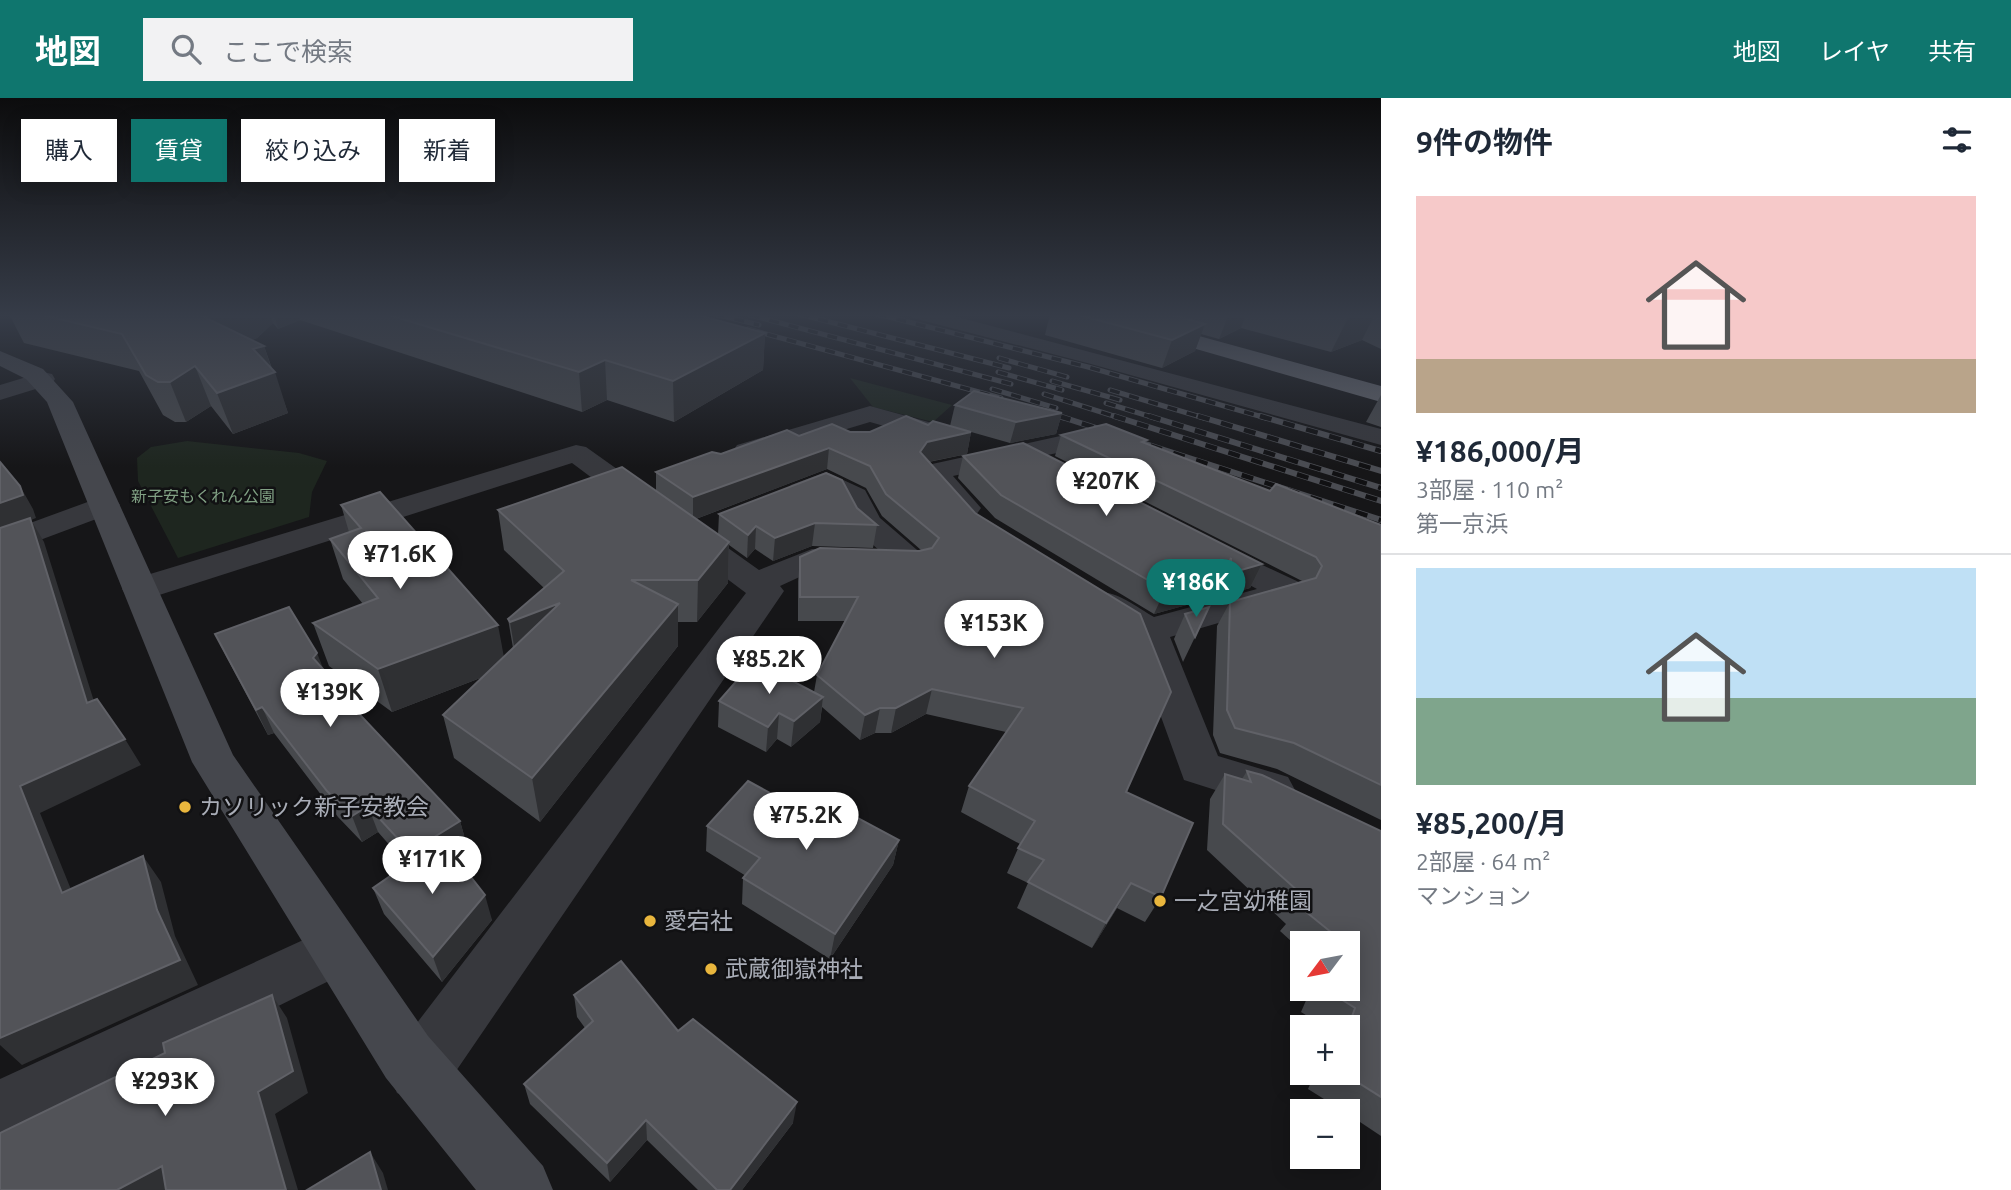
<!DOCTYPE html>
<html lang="ja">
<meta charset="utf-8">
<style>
:root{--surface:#fff;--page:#f2f2f3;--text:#1f2937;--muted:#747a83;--line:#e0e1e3;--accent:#0f766e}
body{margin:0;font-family:Ubuntu,"Noto Sans JP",sans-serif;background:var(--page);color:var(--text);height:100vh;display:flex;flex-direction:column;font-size:26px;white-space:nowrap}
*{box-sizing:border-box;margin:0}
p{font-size:23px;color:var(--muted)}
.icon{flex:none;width:38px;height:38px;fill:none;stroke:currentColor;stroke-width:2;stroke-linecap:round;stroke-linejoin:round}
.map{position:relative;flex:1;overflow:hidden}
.side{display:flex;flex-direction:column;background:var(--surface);width:630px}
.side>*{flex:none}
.top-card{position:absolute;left:21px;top:21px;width:665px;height:63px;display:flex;gap:14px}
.needle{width:46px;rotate:238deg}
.fabs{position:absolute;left:1290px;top:833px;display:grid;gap:14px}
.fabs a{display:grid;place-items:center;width:70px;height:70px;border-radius:0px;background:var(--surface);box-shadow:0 4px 18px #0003;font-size:35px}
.price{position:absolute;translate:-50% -60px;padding:0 16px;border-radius:24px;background:#fff;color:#222;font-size:23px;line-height:46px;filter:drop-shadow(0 2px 4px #0008)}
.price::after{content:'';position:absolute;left:50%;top:42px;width:21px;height:16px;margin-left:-10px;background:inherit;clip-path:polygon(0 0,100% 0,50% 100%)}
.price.selected{background:var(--accent);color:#fff}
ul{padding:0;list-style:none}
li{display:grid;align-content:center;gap:14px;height:371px;padding:0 35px}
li+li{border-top:2px solid var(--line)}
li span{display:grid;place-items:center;height:217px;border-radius:0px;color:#555}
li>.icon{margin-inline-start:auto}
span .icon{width:126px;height:126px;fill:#fffc;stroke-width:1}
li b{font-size:30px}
h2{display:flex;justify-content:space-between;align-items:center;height:84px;padding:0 35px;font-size:30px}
.pill{padding:0 24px;border-radius:0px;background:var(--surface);box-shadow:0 4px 18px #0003;font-size:24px;line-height:63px}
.pill.selected{background:var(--accent);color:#fff}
header{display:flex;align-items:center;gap:42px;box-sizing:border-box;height:98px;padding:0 35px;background:var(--accent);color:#fff}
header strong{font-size:33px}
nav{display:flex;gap:38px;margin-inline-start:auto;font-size:24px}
.search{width:490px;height:63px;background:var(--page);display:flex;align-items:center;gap:18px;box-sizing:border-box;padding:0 24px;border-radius:0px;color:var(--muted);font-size:26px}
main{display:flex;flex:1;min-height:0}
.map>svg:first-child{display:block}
.green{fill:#1e261f}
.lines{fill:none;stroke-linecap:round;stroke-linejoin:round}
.street{fill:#37383d;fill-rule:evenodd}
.secondary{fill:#45474d;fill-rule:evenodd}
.highway{fill:#64666d;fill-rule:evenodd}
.rail-far1-casing{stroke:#4a4c52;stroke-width:5}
.rail-casing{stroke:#4a4c52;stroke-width:6}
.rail-far1{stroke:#111113;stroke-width:3.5;stroke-dasharray:10;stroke-linecap:butt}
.rail{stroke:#111113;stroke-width:4.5;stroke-dasharray:12;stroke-linecap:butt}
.wall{fill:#47494d}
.shaded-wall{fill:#2f3033}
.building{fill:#525358;stroke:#606167;stroke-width:2}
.poi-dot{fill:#e9b63d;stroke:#111113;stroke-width:2.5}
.labels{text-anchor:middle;stroke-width:5;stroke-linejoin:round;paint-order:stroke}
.far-park-label{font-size:16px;fill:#81a184;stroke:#111113}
.near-poi-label{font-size:23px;fill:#a9adb7;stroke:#111113;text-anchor:start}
</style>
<header>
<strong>地図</strong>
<div class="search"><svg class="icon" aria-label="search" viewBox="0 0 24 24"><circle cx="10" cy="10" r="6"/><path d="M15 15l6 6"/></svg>ここで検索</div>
<nav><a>地図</a><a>レイヤ</a><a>共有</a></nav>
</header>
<main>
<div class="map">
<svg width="1381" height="1092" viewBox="0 0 1381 1092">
<rect width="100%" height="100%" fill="#161618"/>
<g class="green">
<path d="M850 280 952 307 933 324 873 309Z"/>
<path d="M187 343 299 355 327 363 312 394 309 419 178 460 138 383 137 360 151 349Z"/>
</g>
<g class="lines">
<g class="street">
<path d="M910 216H946L1381 331V347L1091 266 913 220Z"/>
<path d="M43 274 52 276 55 281 52 286 0 302V287Z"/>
<path d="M870 308 954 331 958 337 954 343 944 345 870 324 747 361 737 359 733 353 737 347Z"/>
<path d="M1083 333 1093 335 1097 341 1093 347 953 378 981 410 976 417C950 423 932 394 918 374L923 368Z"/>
<path d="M576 347 586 349 759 472 812 451 880 453 856 432 841 403 825 394 802 402 791 399 787 393 791 387 826 374 865 392 880 420 931 464 926 471 914 474 817 471 780 488 784 493 441 995 419 1004 397 995 388 973 397 951 746 495 572 365 153 499 140 502 127 499 122 491 127 483Z"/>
<path d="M104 398 115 400 120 407 115 414 0 457V436Z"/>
<path d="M1211 443 1301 485 1306 493 1301 501 1170 539 1218 658 1288 679 1295 692 1288 705 1272 710 1184 682 1132 539 1088 511 1083 503 1088 495C1113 489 1133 507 1154 519L1257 491 1199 460 1194 453 1199 446Z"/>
<path d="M336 827 355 834 363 852 355 870 0 1046V981Z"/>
</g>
<path class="secondary" d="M0 253 43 271 73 304 233 657 428 938 543 1068 553 1092H476L386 980 192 664 47 304 26 281 0 268Z"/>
<path class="highway" d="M1085 216H1119L1381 288V304L1088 220Z"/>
<g class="rail-far1-casing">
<g id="rail-far1">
<path d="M715 216 759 227"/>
<path d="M799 216 1009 270"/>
<path d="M877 216 1088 269 1266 320"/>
<path d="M750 217 1011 286"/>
<path d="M748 231 1001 300"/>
<path d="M999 260 1067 279"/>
<path d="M998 274 1062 292"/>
<path d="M1052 283 1120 302"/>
<path d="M992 291 1056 310"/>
<path d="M1110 292 1204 320"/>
<path d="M1044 296 1120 320"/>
<path d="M1106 305 1155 320"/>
<path d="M1045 314 1064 320"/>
</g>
</g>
<g class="rail-casing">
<g id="rail">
<path d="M1059 318 1381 422"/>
<path d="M1114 318 1381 403"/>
<path d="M1149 318 1381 390"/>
<path d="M1198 318 1381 373"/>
<path d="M1260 318 1381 353"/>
</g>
</g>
<use href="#rail-far1" class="rail-far1"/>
<use href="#rail" class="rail"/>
</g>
<g class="wall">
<path d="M9 216H694L765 235 763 272 674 324 607 302 582 314 300 222 278 231 273 225 257 240 252 242 264 248 288 315 233 336 211 308 186 324H175L163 317 139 273 24 245Z"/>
<path d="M1050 216H1381V251L1362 242 1331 254 1241 230 1219 241 1201 236 1195 253 1162 270 1045 237Z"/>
<path d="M1381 297V329L1366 324Z"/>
<path d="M955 307 1062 315 1056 336 1010 345 950 328Z"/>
<path d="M928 327 971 334 967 356 929 364 1126 694 1161 799 1145 824 1117 810 1092 850 1017 810 1028 785 1007 775 1020 746 961 714 969 688 1006 634 926 616 891 635H875L860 642 822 609 820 624 791 649 777 641 766 654 718 629 719 603 814 594 817 577 845 523H798V483L800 459 921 452 882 418 866 390 827 371 696 421 718 437 719 416 857 410 877 427 873 450 812 448 773 463 755 451 747 460 729 447 728 485 697 524H678V548L540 724 454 660 443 617 483 579 392 614 329 568 313 525 363 506 343 481 330 441 349 434 341 407 504 559 513 550 508 521 544 490 504 452 498 412 656 393V374L721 356 799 338 850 334H870Z"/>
<path d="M1061 337 1147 342 1145 346 1270 393 1381 427V722L1277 671 1220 655 1213 637 1217 528 1230 504 1302 483 1055 358Z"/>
<path d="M963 358 1262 466 1250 490 1219 499V486L1212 500 1154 516 995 420 958 380Z"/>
<path d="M1185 516 1195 539 1183 564 1174 541Z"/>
<path d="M215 536 323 572 353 609 460 723 467 748 454 757 492 822 442 884 384 816 373 790 407 767 378 734 362 744 338 719 274 635 268 637 227 560Z"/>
<path d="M1247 673 1381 733V1038L1348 1016V1013H1343L1308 991 1315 975H1348V929H1325L1301 914 1311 891H1348V845H1302V853L1280 833 1286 826 1207 752 1210 701 1225 676 1242 681Z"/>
<path d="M801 712 899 742 893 767 830 861 742 806 743 780 746 778 706 753 707 728Z"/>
<path d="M574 897 678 933 793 1025 742 1092H698L647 1042 610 1084 530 1006 524 986 585 930 577 919Z"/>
</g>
<g class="shaded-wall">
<path d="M213 216H270L273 225 257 240 218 256 204 219Z"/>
<path d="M274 216H298L300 222 278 231Z"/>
<path d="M1229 216H1246L1241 230 1219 241Z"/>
<path d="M1350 216H1375L1362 242 1331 254Z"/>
<path d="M1205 226 1195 253 1162 270 1172 242Z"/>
<path d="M765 235 763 272 674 324 673 283Z"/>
<path d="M264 248 273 275 275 274 288 315 233 336 217 295 253 251Z"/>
<path d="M605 262 607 302 582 314 579 274Z"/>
<path d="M195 268 211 308 186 324 170 284Z"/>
<path d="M1062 315 1056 336 1010 345 1016 324Z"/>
<path d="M971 334 967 356 922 365 920 354 927 344Z"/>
<path d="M829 350 827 371 693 422V399Z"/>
<path d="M20 388 33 411 36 420 31 422 44 444 103 632 87 605 0 434V405Z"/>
<path d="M815 425 812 448 773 463 775 440Z"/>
<path d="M756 428 755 451 747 460 748 437Z"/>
<path d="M729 444 728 485 697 524 698 482Z"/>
<path d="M1262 466 1250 490 1219 499 1231 475Z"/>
<path d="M1224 476 1212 500 1154 516 1165 492Z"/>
<path d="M560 505 517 566 510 524Z"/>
<path d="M678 506V548L540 724 532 680Z"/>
<path d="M498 527 506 570 392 614 378 571Z"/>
<path d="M317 555 327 580 313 560Z"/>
<path d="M932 591 926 616 891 635 896 610Z"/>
<path d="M823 599 820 624 791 649 794 623Z"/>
<path d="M262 609 274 635 268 637 256 612Z"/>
<path d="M880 610 875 635 860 642 865 617Z"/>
<path d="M779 615 777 641 766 654 768 629Z"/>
<path d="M125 641 141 667 40 715 83 821 62 795 20 688Z"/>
<path d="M368 708 378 734 362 744 352 718Z"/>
<path d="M460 723 467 748 419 780 410 754Z"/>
<path d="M899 742 893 767 830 861 835 836Z"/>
<path d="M143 758 161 784 175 838 198 887 22 967 0 947V940L157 812Z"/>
<path d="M1131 785 1117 810 1092 850 1106 825Z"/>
<path d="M485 797 492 822 442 884 433 859Z"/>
<path d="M272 897 287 920 308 995 275 1016 298 1092H286L258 994Z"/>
<path d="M797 1004 793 1025 742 1092H730Z"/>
<path d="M646 1022 647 1042 610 1084 607 1065Z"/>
<path d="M370 1054 383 1075 388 1092H381Z"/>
<path d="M162 1068 177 1092H117Z"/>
</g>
<g class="building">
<path d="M38 216H213L204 219 264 248 253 251 275 274 217 295 195 268 170 284H158L146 277 122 236Z"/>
<path d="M385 216H694L765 235 673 283 605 262 579 274Z"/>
<path d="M1075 216H1169L1205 226 1172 242Z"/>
<path d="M974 293 1062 315 1016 324 955 307Z"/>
<path d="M906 318 928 327 933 323 971 334 927 344 920 354 975 415 1140 516 1171 594 1126 694 1193 725 1161 799 1131 785 1106 825 1028 784 1044 762 1018 750 1035 723 969 688 1023 610 932 591 896 610H880L865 617 817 577 858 499H800V459L820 450 919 453 932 450 939 440 886 396 870 368 829 350 693 399 656 374 712 354 721 356 787 332 799 338 832 326 850 334H870Z"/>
<path d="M1106 326 1147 342 1142 344 1270 393 1276 386 1381 427V687L1294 645 1235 630 1227 612 1230 504 1316 480 1322 468 1316 459 1061 337Z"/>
<path d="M1023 345 1262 466 1231 475V460L1224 476 1165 492 1001 397 963 358Z"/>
<path d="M0 364 20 388 23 397 0 405Z"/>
<path d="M622 369 729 444 698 482H631L678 506 532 680 443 617 560 505 510 524 508 521 564 473 498 412Z"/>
<path d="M826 375 842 382 857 410 877 427 815 425 775 440 756 428 748 437 719 416Z"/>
<path d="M380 394 498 527 378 571 313 525 378 500 330 441 361 430 341 407Z"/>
<path d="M30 420 87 605 97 601 125 641 20 688 62 795 143 758 157 812 180 862 0 940V430Z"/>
<path d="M289 509 317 555 313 560 350 601 347 603 460 723 410 754 368 708 352 718 327 693 262 609 256 612 215 536Z"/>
<path d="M1209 509 1195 539 1185 516Z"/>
<path d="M754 563 823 599 794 623 779 615 768 629 719 603Z"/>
<path d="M1247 673 1262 677 1381 733V999L1343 975H1348V930L1355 910 1325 891H1348V845H1341L1342 843 1300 809 1308 802 1223 726 1225 676 1251 684Z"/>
<path d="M748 683 801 712 813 696 899 742 835 836 743 780 760 760 707 728Z"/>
<path d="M442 742 485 797 433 859 373 790Z"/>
<path d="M621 863 678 933 693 921 797 1004 730 1092H717L646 1022 607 1065 524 986 593 923 574 897Z"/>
<path d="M272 897 293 973 258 994 286 1092H166L162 1068 117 1092H0V1035L165 955 163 945Z"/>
<path d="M370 1054 381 1092H307Z"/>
</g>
<linearGradient id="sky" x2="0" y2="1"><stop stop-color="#0c0c0d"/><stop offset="0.59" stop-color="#363c48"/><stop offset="1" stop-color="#363c48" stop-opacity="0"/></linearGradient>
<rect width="1381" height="369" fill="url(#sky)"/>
<g class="poi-dot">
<circle cx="185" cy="709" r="7"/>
<circle cx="1160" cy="803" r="7"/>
<circle cx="650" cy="823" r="7"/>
<circle cx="711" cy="871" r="7"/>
</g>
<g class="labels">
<g class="far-park-label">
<text x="203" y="404">新子安もくれん公園</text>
</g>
<g class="near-poi-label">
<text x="199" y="717">カソリック新子安教会</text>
<text x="1174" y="811">一之宮幼稚園</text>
<text x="664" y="831">愛宕社</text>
<text x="725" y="879">武蔵御嶽神社</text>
</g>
</g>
</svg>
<div class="fabs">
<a><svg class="needle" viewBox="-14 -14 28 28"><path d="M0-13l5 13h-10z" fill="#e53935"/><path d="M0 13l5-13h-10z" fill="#747a83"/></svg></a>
<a>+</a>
<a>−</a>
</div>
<b class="price" style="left:1106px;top:420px">¥207K</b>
<b class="price" style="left:400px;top:493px">¥71.6K</b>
<b class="price selected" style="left:1196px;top:521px">¥186K</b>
<b class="price" style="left:994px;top:562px">¥153K</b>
<b class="price" style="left:769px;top:598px">¥85.2K</b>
<b class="price" style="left:330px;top:631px">¥139K</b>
<b class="price" style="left:806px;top:754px">¥75.2K</b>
<b class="price" style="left:432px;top:798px">¥171K</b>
<b class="price" style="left:165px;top:1020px">¥293K</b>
<div class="top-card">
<a class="pill">購入</a>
<a class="pill selected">賃貸</a>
<a class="pill">絞り込み</a>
<a class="pill">新着</a>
</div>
</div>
<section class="side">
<h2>9件の物件<svg class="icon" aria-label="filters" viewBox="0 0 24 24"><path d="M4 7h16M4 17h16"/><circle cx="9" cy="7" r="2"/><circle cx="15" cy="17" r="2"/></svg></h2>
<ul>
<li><span style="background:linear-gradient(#f6c9c9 75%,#b9a48a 0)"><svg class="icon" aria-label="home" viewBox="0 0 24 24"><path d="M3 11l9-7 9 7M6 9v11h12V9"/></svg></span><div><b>¥186,000/月</b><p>3部屋 · 110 m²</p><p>第一京浜</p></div></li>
<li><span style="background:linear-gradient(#bfe0f5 60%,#7fa58c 0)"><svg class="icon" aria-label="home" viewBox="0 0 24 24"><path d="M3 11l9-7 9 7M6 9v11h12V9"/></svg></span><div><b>¥85,200/月</b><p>2部屋 · 64 m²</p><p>マンション</p></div></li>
</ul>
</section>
</main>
